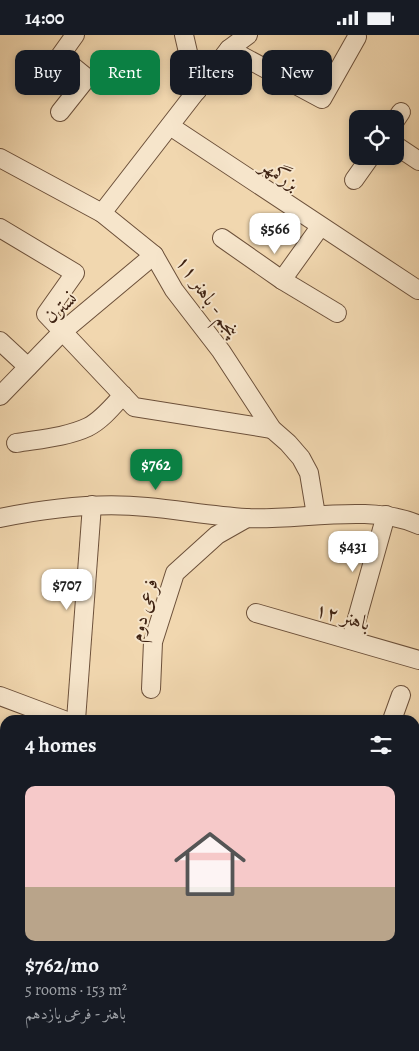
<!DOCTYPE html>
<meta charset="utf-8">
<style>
:root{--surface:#171b24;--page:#20242c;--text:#f1f3f6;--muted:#9ea1a6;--accent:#0b8043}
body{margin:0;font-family:Alegreya,Amiri,serif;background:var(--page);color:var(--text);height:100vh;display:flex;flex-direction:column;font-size:19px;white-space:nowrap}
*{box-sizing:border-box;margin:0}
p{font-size:16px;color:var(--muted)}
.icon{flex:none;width:28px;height:28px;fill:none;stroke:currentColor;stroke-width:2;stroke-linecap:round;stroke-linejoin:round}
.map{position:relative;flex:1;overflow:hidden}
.drawer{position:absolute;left:0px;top:680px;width:420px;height:336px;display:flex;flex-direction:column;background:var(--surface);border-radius:15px 15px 0 0;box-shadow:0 2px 8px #0003}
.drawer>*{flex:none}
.hud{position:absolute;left:15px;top:15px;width:390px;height:45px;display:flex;gap:10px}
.controls{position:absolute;left:349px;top:75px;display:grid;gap:10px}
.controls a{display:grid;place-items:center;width:55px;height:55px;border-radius:10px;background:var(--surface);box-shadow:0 2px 8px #0003;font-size:25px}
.price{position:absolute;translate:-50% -42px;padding:0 11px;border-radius:10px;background:#fff;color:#222;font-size:16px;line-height:32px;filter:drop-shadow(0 1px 2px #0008)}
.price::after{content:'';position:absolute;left:50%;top:30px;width:15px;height:11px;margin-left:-8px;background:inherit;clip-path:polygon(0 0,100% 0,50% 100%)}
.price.current{background:var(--accent);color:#fff}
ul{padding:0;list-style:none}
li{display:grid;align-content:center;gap:10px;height:265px;padding:0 25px}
li span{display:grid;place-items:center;height:155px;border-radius:10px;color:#555}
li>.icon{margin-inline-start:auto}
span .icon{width:90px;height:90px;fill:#fffc;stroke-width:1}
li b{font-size:21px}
h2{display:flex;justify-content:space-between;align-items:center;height:60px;padding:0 25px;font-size:21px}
.tag{padding:0 18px;border-radius:10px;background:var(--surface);box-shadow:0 2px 8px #0003;font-size:18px;line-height:45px}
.tag.current{background:var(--accent);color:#fff}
.status{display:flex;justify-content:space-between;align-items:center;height:35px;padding:0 25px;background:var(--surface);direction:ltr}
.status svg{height:14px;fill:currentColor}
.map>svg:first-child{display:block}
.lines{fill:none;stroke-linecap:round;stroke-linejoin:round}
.minor-casing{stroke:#6c503a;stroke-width:20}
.minor{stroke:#f6e5cb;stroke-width:18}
.labels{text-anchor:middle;stroke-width:4;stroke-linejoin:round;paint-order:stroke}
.street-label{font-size:20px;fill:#3f2313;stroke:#f6e5cb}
</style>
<div class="status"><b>14:00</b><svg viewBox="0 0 49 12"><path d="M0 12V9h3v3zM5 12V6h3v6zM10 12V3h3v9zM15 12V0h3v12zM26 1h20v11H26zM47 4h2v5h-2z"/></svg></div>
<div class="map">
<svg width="419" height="1016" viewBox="0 0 419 1016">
<rect width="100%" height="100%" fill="#f1d7af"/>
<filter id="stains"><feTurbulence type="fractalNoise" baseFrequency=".004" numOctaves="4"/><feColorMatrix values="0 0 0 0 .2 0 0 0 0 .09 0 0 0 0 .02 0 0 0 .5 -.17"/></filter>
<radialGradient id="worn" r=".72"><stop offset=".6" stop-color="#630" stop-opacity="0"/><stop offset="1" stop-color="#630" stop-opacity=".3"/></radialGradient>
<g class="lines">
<g class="minor-casing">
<g id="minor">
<path d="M184 0 197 56"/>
<path d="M229 14 322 64 357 2"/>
<path d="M60 77 87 43 60 21 75 0"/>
<path d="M395 86 401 77"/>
<path d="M170 91 418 255"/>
<path d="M395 110 419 126"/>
<path d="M0 123 102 178 154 220 174 255 221 316 272 394 288 408 301 423 309 438 316 480"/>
<path d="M354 145 371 121"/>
<path d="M102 178 229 14 248 0"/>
<path d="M0 193 75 238 46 279 134 372 272 394"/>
<path d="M222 203 282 245 320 192"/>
<path d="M282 245 337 278"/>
<path d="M0 306 28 332"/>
<path d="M0 361 62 297 154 220"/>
<path d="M16 408C40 404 67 402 88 392 102 385 113 371 123 360"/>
<path d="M0 483C48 473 98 467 147 472 180 475 213 481 246 483 298 486 371 468 419 490"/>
<path d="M256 578 419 625"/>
<path d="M351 605 386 480"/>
<path d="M151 654 153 607 175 538 217 500 247 483"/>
<path d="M0 661 64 685"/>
<path d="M76 685 92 470"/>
<path d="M392 685 401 660"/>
<path d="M415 715 419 717"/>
<path d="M415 815 419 810"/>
<path d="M415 959 419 957"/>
<path d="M213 1011 218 1016"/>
<path d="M366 1011 369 1016"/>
<path d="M186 1016 192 1011"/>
<path d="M381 1016 383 1011"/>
</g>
</g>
<use href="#minor" class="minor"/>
</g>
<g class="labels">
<g class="street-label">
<text transform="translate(280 139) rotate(34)" y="7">بزرگمهر</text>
<text transform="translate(208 261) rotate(55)" y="7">پنجم - باهنر ۱۱</text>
<text transform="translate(60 272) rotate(-41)" y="7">نسترن</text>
<text transform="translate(143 575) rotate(-75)" y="7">فرعی دوم</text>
<text transform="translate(343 581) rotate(16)" y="7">باهنر ۱۲</text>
</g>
</g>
<rect width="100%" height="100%" filter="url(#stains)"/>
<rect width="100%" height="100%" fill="url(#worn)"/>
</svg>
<div class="controls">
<a><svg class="icon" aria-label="locate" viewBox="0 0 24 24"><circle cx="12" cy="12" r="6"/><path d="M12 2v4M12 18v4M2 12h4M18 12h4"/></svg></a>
</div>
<b class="price" style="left:275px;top:220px">$566</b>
<b class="price current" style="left:156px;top:456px">$762</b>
<b class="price" style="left:353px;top:538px">$431</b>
<b class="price" style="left:67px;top:576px">$707</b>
<div class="hud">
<a class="tag">Buy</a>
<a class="tag current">Rent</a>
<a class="tag">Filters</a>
<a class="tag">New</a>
</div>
<section class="drawer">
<h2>4 homes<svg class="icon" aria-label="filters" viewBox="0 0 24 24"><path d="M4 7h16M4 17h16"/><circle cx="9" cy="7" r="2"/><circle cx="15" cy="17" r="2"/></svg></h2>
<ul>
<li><span style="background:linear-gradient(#f6c9c9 65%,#b9a48a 0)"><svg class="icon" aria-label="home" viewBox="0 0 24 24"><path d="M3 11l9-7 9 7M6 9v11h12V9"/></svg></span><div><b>$762/mo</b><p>5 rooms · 153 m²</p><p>باهنر - فرعی یازدهم</p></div></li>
</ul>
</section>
</div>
